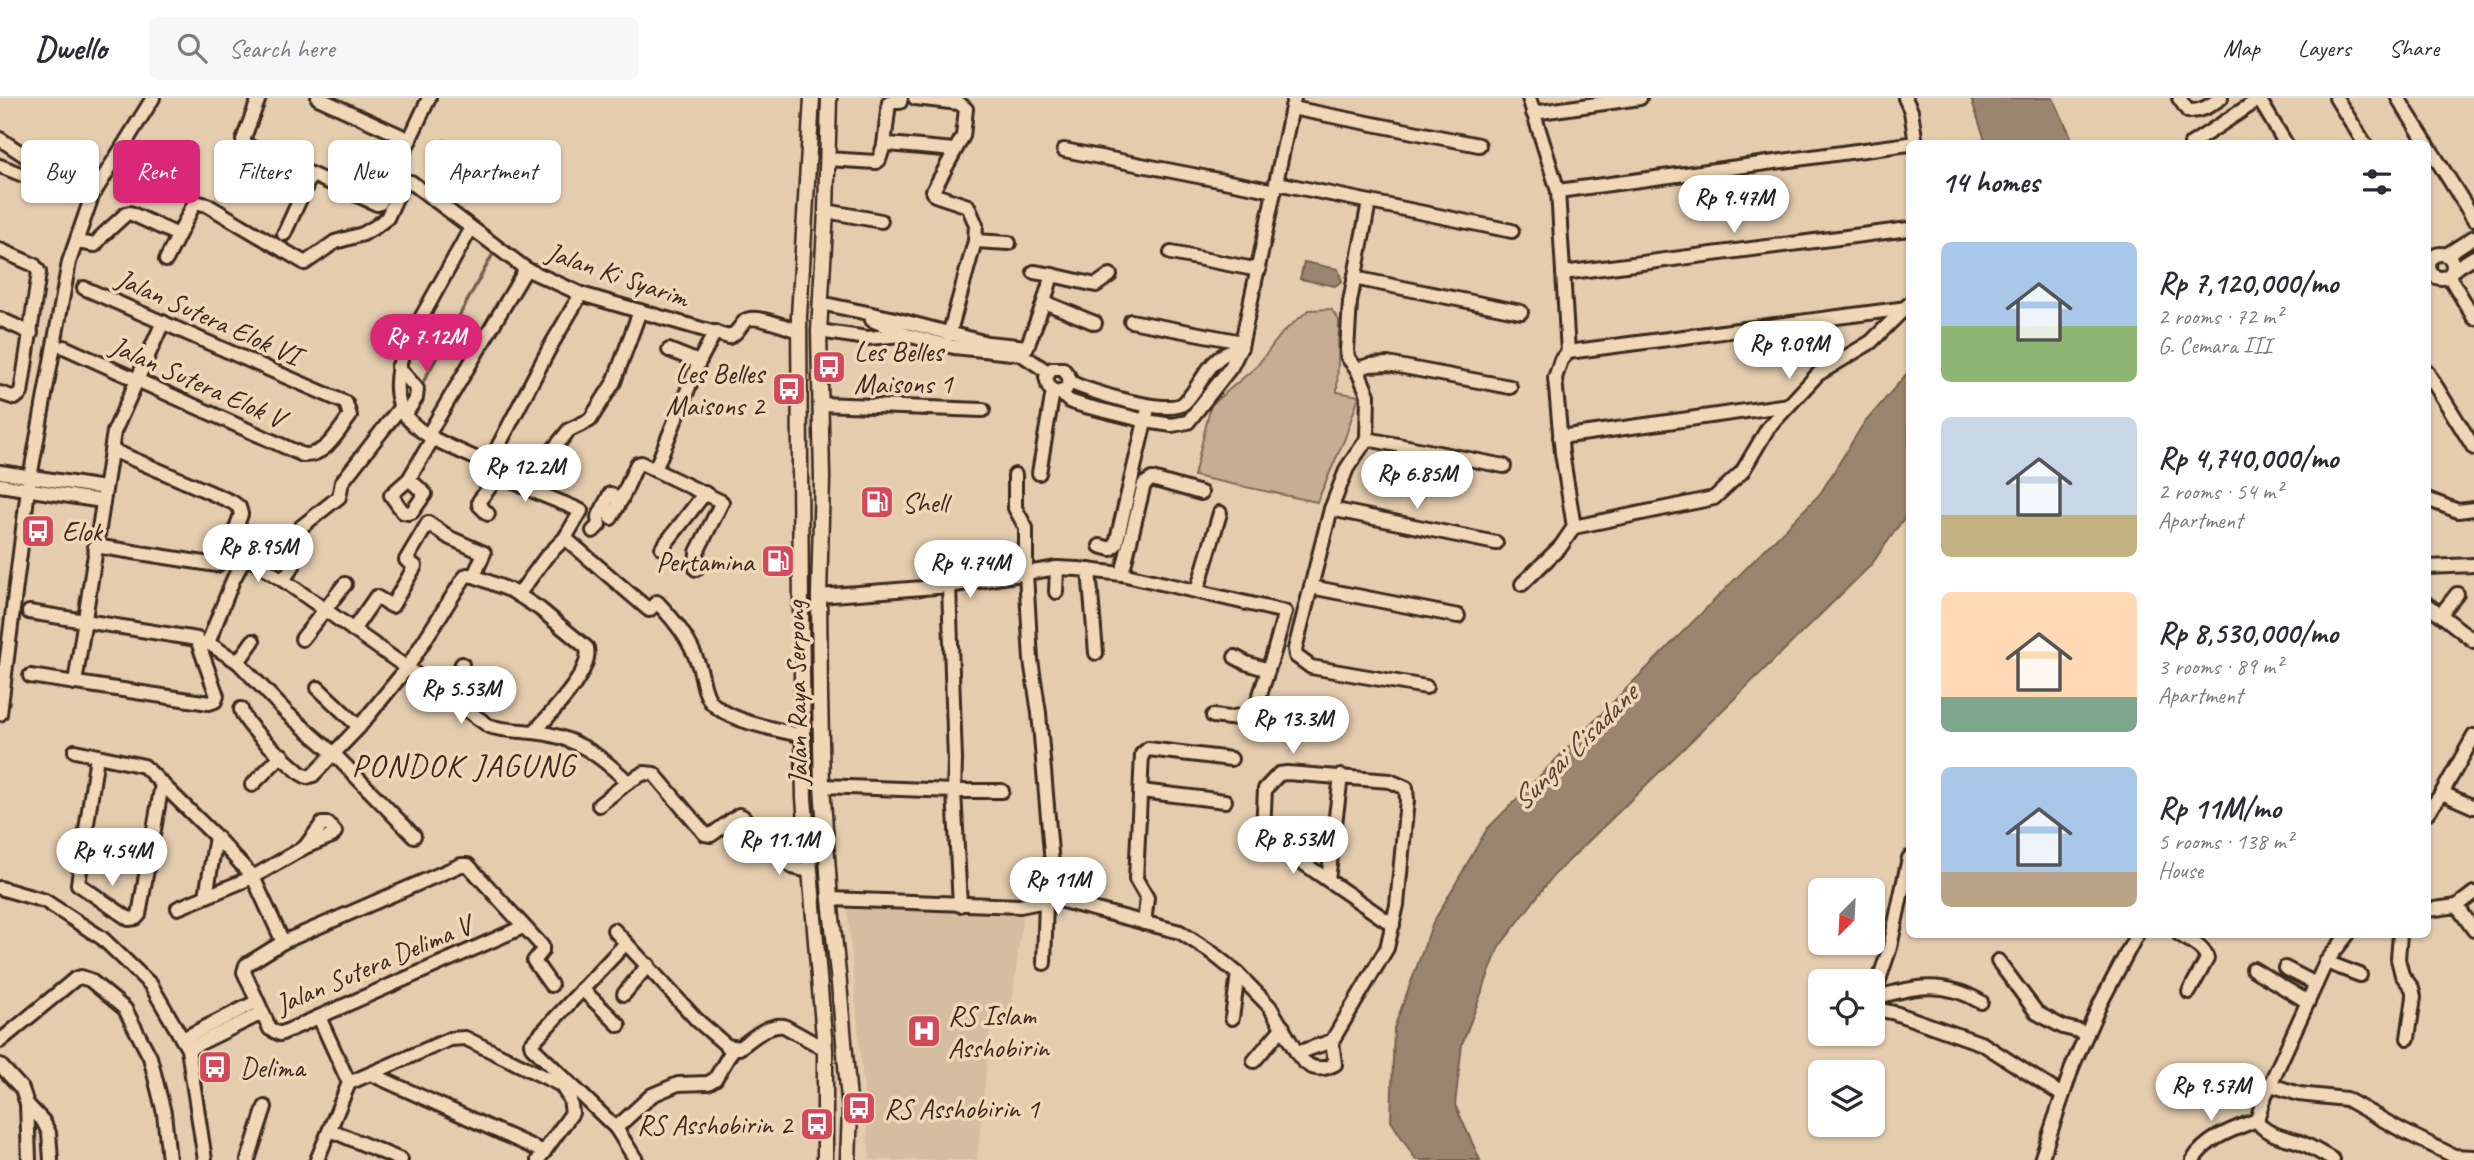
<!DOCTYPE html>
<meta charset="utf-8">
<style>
:root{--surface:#fff;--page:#f7f7f7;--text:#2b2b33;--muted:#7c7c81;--line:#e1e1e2;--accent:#db2777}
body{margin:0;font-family:Caveat,sans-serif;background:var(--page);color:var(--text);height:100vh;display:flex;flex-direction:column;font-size:26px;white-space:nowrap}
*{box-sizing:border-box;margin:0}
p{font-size:23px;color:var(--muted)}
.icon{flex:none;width:38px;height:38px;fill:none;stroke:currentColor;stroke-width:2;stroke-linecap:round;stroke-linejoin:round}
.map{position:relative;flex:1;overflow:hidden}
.sheet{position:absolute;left:1906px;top:42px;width:525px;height:798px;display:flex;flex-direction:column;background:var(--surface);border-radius:10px;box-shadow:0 2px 5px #0004}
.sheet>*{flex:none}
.banner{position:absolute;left:21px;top:42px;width:665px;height:63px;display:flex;gap:14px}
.needle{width:46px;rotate:204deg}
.controls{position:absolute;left:1808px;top:780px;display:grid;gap:14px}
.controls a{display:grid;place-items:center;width:77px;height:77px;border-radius:10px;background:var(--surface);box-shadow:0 2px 5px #0004;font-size:35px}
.price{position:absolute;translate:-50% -60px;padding:0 16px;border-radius:24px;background:#fff;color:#222;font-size:23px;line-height:46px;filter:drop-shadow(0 2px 4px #0008)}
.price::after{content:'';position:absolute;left:50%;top:42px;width:21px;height:16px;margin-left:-10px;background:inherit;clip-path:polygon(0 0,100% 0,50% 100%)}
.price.selected{background:var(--accent);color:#fff}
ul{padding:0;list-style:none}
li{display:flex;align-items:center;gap:21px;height:175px;padding:0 35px}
li span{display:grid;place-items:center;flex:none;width:196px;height:140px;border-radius:10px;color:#555}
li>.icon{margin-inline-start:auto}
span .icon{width:84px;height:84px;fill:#fffc;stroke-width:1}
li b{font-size:30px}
h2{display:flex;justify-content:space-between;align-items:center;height:84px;padding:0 35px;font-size:30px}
.chip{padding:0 24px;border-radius:10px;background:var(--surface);box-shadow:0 2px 5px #0004;font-size:24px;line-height:63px}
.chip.selected{background:var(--accent);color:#fff}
header{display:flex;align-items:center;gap:42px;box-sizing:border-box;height:98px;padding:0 35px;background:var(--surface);border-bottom:2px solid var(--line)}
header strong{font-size:33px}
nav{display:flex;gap:38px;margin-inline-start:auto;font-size:24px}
.search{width:490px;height:63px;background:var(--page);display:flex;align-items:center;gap:18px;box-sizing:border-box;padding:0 24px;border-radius:10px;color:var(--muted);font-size:26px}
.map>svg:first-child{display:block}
.built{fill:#d4bda0}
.green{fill:#c5ae93;stroke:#806c58;stroke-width:2}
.water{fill:#9a866f;stroke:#74614f;stroke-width:2}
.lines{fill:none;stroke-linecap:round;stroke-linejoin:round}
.stream{stroke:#74614f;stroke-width:3.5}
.minor-casing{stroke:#3b2a1e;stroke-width:18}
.major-casing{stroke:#3b2a1e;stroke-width:19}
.minor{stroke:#efd7b7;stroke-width:12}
.major{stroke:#efd7b7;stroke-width:14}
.labels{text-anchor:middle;stroke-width:7;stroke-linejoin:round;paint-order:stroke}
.street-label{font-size:28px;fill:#3b2a1e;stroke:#efd7b7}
.poi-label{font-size:28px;fill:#3b2a1e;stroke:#efd7b7;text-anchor:start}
.water-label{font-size:30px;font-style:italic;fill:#534132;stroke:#efd7b7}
.quarter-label{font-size:32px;letter-spacing:2px;fill:#3b2a1e;stroke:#efd7b7}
</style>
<header>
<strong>Dwello</strong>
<div class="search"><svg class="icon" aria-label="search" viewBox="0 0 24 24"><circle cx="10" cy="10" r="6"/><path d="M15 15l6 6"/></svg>Search here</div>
<nav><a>Map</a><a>Layers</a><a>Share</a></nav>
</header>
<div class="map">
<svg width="2474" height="1062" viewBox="0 0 2474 1062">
<rect width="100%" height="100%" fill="#e4ccae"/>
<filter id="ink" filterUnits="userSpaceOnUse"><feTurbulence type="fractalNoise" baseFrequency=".0143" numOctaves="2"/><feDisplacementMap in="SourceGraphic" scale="14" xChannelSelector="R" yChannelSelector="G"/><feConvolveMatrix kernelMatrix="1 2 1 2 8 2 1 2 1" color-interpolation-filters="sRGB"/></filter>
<g filter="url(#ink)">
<path class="built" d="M847 806 1023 814 1010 921 991 922 977 1062H870Z"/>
<path class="green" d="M1331 211 1339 222 1337 294 1359 298 1345 340 1317 404 1194 378 1211 307 1256 269 1283 234 1309 212Z"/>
<g class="water">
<path d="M1971 0H2053L2074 45H1986Z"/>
<path d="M444 42 455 47 442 75 431 70Z"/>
<path d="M1304 164 1338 171 1342 183 1335 188 1300 181Z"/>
<path d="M1909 273V413L1871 467 1553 778 1499 849 1462 946 1455 1007 1480 1062H1416L1391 1023 1394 930 1433 825 1487 731 1820 396 1862 328Z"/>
</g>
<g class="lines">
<path class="stream" d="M420 290 495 152"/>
<g class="minor-casing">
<g id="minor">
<path d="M259 0 243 42 246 47 377 106 380 105 429 0"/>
<path d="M318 0 410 42"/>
<path d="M915 0 959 5 966 11 963 38 933 93 935 97 968 108 976 127 975 143 949 237"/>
<path d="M1529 0 1558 93 1568 254 1561 262 1555 280 1562 355 1574 429 1714 400 1742 374 1768 330 1818 276 1871 244 1909 206"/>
<path d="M1905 0 1911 13 1916 46"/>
<path d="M2179 0 2188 13C2202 14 2210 7 2221 0"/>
<path d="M2336 0 2365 46"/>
<path d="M2398 0 2427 46"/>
<path d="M2259 1 2286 46"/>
<path d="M1292 10 1479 47"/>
<path d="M1533 15 1640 0"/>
<path d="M0 41 57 79 66 90"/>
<path d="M2191 46 2261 0"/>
<path d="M2427 46 2474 121"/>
<path d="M884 47 889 4H900L901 0"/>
<path d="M1064 52 1275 93"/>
<path d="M827 61 876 64 879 62 884 47 888 46 954 52"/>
<path d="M0 68 53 89 92 98"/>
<path d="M1277 85 1512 133"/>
<path d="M1558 93 1909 46"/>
<path d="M1369 104 1350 204 1347 252 1348 260 1357 271 1368 297 1367 341 1347 370 1331 411 1295 551 1296 558 1311 569 1426 589"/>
<path d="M826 113 881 123"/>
<path d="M471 130 405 249C375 328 431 339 489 366L550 249 581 196"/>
<path d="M284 136 311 77"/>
<path d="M975 143 1009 145"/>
<path d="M77 144 95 147 103 137 126 116 130 115 178 137"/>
<path d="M0 152 34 167 39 174 21 295 15 300 0 295"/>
<path d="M1171 155 1259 172"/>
<circle cx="2441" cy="168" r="12"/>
<path d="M2446 157 2474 139"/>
<path d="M166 162 195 104 207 107 305 165 335 144 363 136 375 129 387 120 402 87 411 84 526 171 581 196 729 239C738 235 739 229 745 223 754 215 788 230 799 233"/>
<path d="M2453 172 2474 159"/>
<path d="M1034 174 1052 177"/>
<path d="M1563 175 1909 131"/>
<path d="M2449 178 2474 220"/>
<path d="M1354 180 1521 214"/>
<path d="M1044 204 1095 225"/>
<path d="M820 205 891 220 987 245 1027 249 1044 204 1052 177 1096 187 1110 177"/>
<path d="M0 221 31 235"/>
<path d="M872 222 907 237 954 249 1021 256 1048 274"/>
<path d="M1131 223 1242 244"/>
<path d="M819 233 867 240 903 237"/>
<path d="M64 249 303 357C326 358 337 335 350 318L346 305 84 190"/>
<path d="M669 252 699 264"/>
<path d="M1568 254 1907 210"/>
<path d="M398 269 417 291 416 300 405 317"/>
<path d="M1357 271 1370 267 1388 266 1510 289"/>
<path d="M2427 274 2474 350"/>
<path d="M1070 284 1066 291 1056 294 1049 290 1046 279 1052 271H1063L1069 279 1070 284C1087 293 1169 319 1184 305 1197 293 1203 274 1217 262 1222 256 1233 253 1241 249"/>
<path d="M1060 294 1069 303 1081 307 1146 323 1172 327 1188 324 1231 269 1241 249 1294 0"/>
<path d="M820 306 983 312"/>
<path d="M428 337 526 171"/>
<path d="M1560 339 1789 307"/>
<path d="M1367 341 1504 368"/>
<path d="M489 366C514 389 551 399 581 413L565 440 649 512 657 504C676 524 690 542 699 568 703 579 703 594 711 604 729 624 777 631 803 638"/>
<path d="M0 374 104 390"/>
<path d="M1039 375 1053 293"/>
<path d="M1015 377V410L1026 430V475L1031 562 1039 615 1055 801"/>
<path d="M409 381 391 397 403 414 408 415 412 414 425 396 409 381 433 340"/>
<path d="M513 383 531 362 552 353 569 332 590 322 614 284 640 213"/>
<path d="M0 387 102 403"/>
<path d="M2427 401 2458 413 2474 411"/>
<path d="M621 402 637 366 641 365 655 372"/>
<path d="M1331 411 1496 445"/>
<path d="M488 416 479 407V403L500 376"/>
<path d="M593 433 599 427 598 420 610 396 621 402 611 420"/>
<path d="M95 448 217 467 226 460 241 416 239 409 232 404 112 352"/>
<path d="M1100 448 1111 451 1116 446 1147 315"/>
<path d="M662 450 705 395"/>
<path d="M2427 469 2474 467"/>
<path d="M696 471 697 454 722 404 655 372 699 264 715 234"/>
<path d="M1089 472 1096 555"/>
<path d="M1122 476 1144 386 1152 381 1201 395"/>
<path d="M283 482 293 468 284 455 301 429 339 399 342 384 399 311"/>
<path d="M1522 486 1561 448 1574 429"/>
<path d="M949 488 955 662 954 693H1002"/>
<path d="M1311 489 1458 518"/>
<path d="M1197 493 1220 415"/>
<path d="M1056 494 1057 470"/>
<path d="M518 497 546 459 565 440"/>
<path d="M819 498 949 488 1057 470 1078 471 1122 476 1285 514 1274 554 1254 615 1229 620 1213 618"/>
<path d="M2427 506 2474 543"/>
<path d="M29 514 197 541 217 598 215 603 209 605 30 578"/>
<path d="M2441 516 2457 496"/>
<path d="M353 532 376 499 392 508 415 468 406 462 428 425 450 440 484 455 474 478"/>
<path d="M302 541 345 486"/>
<path d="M1235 559 1246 565 1268 572"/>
<path d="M238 564 253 543"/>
<path d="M75 585 114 334 163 224"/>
<path d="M318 590 359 629"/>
<path d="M449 598 462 566"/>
<path d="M241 611C244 629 286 662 300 675L307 679 313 677 359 629 407 570 464 480 467 477 474 478 512 493 540 511 587 550C593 574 549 617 534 634"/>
<path d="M0 616 28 391 69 164 92 98 153 0"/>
<path d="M75 653 144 668 216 739 253 779 283 844"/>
<path d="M97 658 78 786 129 821 136 820 139 817 162 686"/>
<path d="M252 687 282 657"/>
<path d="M822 688 954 693 960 807"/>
<path d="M1141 693 1225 703"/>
<path d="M2442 695 2474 709"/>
<path d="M599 707 628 684"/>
<path d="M2427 715 2442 695 2474 638"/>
<path d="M414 738 334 656 287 615 238 564 208 545 233 482 244 461H250L283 482 489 628C504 633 517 632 533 634 573 637 600 657 628 684L644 675 654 676 705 736 711 737 739 717 742 718 792 769 809 773"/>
<path d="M1328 782 1341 678"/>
<path d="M0 790 45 803 102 840 151 887 188 951 205 1062"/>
<path d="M206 798 216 739"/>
<path d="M830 801 1020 808 1055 801 1180 834 1211 854 1238 876 1270 909 1297 955 1332 943 1387 850 1397 807 1407 702 1406 690 1390 683 1287 675 1279 676 1265 691 1263 733 1267 740 1393 827"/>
<path d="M2457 808 2474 795"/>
<path d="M178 810 253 779 305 749 332 738 335 734 328 726H322L305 749"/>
<path d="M2427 812 2457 808 2474 832"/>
<path d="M1144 825 1147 800 1136 781 1142 656 1148 651 1231 661"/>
<path d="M523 829 280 936 270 931 244 874 246 867 283 844 461 767H468L542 848V853L534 863 551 887"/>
<path d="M614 832 697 922 727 948 739 950C752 941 767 926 784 928L825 951"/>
<path d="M2179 836C2189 843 2205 849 2207 861L2189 894"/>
<path d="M2400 836 2398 861 2402 877 2412 890 2414 899 2408 940"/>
<path d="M626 845 531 946 532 949 616 1030 636 1062"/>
<path d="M1998 863 2037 915 2063 929 2087 935"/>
<path d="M2326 864 2360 877"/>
<path d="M1044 865 1046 803"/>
<path d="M2285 870 2316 886"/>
<path d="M2253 871 2308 904"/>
<path d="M582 891 619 927"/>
<path d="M624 896 648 867"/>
<path d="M1875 900C1914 888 1944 882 1981 904"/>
<path d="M1872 903 1890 849 1909 760"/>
<path d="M1872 910 1895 915 1983 946 2062 997"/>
<path d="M1232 920 1238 876"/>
<path d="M182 941 256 904"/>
<path d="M0 943 75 881 81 879 90 882 125 911 150 959 164 1015 169 1062"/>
<path d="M188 951 262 915"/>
<path d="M1297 955C1306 969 1318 975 1335 966L1332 943"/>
<path d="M1254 963 1283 929"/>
<path d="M0 967 22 991 27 1006 43 1023 49 1035 51 1062"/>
<path d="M371 976 544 1054"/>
<path d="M349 985 450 941 465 940 561 987 570 1001 572 1015 538 1062"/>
<path d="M2271 987 2299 996 2346 1001 2403 1033 2454 1058 2474 1059"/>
<path d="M27 1006 29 1062"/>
<path d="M2257 1022 2263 1002 2326 864 2348 836"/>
<path d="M2257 1022C2265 1038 2286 1039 2302 1045 2313 1050 2323 1056 2333 1062"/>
<path d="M616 1030 652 997 678 986 708 985 715 981 733 951"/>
<path d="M330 1032 401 1062"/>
<path d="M248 1062 265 1009"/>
<path d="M317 1062 349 985 319 919"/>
<path d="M2041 1062 2073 967 2100 906 2137 836"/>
<path d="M2193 1062C2206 1040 2234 1031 2257 1022"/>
</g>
</g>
<g class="major-casing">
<g id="major">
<path d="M812 0 799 218 801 514 804 700 825 951V1062"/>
<path d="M829 0 826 113 819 233 822 380 819 498 820 598 822 688 830 801 839 885 850 1014 848 1062"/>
</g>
</g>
<use href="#minor" class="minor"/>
<use href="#major" class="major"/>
</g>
</g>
<defs>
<g id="bus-square" transform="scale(1.75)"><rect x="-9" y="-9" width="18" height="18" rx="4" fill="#d1495b" stroke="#efd7b7"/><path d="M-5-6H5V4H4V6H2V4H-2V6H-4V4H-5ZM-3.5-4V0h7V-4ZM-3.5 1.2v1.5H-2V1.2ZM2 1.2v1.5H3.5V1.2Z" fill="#fff"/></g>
<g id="fuel-square" transform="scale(1.75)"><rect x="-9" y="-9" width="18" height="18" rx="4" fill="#d1495b" stroke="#efd7b7"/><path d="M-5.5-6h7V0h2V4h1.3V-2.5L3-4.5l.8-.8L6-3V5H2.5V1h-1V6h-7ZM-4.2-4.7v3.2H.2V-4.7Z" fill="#fff"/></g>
<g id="hospital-square" transform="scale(1.75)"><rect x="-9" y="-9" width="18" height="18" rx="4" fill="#d1495b" stroke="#efd7b7"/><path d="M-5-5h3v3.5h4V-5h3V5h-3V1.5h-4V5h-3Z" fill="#fff"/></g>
</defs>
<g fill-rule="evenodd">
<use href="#bus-square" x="829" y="269"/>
<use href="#bus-square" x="789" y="291"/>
<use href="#fuel-square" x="877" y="404"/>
<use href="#bus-square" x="38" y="433"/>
<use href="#fuel-square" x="778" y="463"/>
<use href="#hospital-square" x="924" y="933"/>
<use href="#bus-square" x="215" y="969"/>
<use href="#bus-square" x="859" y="1010"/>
<use href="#bus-square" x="817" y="1026"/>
</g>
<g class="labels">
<g class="street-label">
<text transform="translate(618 176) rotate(19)" y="10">Jalan Ki Syarim</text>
<text transform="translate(209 218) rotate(24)" y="10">Jalan Sutera Elok VI</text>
<text transform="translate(198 283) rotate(24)" y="10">Jalan Sutera Elok V</text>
<text transform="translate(796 595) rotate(-91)" y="10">Jalan Raya Serpong</text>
<text transform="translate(373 866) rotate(-23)" y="10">Jalan Sutera Delima V</text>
</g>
<g class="poi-label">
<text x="854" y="263">Les Belles<tspan x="854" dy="32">Maisons 1</tspan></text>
<text x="764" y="285" text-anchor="end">Les Belles<tspan x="764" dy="32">Maisons 2</tspan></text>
<text x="902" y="414">Shell</text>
<text x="62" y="443">Elok</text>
<text x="754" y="473" text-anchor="end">Pertamina</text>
<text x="948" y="927">RS Islam<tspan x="948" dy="32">Asshobirin</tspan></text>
<text x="240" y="979">Delima</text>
<text x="884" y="1020">RS Asshobirin 1</text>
<text x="792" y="1036" text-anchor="end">RS Asshobirin 2</text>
</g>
<g class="water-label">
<text transform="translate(1574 649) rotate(-45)" y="10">Sungai Cisadane</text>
</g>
<g class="quarter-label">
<text x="464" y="678">PONDOK JAGUNG</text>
</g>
</g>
</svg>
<div class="controls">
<a><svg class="needle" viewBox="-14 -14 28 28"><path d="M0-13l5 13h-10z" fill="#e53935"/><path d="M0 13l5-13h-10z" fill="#7c7c81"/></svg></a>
<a><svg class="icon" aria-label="locate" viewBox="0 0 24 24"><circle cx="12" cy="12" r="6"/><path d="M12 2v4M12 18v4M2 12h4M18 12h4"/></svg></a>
<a><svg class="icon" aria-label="layers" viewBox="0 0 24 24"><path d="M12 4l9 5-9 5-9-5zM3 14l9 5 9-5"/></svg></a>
</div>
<b class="price" style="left:1734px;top:137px">Rp 9.47M</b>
<b class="price selected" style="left:426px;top:276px">Rp 7.12M</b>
<b class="price" style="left:1789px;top:283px">Rp 9.09M</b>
<b class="price" style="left:525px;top:406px">Rp 12.2M</b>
<b class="price" style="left:1417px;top:413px">Rp 6.85M</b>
<b class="price" style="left:258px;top:486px">Rp 8.95M</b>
<b class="price" style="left:970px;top:502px">Rp 4.74M</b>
<b class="price" style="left:461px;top:628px">Rp 5.53M</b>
<b class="price" style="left:1293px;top:658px">Rp 13.3M</b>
<b class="price" style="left:1293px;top:778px">Rp 8.53M</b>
<b class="price" style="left:779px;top:779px">Rp 11.1M</b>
<b class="price" style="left:112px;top:790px">Rp 4.54M</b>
<b class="price" style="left:1058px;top:819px">Rp 11M</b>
<b class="price" style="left:2211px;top:1025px">Rp 9.57M</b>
<div class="banner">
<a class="chip">Buy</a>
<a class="chip selected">Rent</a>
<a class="chip">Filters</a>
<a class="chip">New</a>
<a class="chip">Apartment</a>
</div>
<section class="sheet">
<h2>14 homes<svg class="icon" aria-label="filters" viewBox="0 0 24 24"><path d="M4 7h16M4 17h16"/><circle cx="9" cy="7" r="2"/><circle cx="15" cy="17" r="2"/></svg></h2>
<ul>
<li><span style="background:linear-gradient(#a9c7e8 60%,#8fb573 0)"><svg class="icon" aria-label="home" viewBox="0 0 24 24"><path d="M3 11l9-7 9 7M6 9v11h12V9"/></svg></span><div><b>Rp 7,120,000/mo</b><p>2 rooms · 72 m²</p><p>G. Cemara III</p></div></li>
<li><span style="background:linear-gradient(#c9d6e8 70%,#c2b280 0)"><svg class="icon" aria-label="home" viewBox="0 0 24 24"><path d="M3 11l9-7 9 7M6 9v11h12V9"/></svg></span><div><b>Rp 4,740,000/mo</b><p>2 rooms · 54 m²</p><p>Apartment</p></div></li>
<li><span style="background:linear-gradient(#ffd9b3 75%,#7fa58c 0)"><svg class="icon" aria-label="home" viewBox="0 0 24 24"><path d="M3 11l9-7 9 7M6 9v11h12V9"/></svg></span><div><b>Rp 8,530,000/mo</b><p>3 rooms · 89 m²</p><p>Apartment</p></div></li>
<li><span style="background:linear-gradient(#a9c7e8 75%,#b9a48a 0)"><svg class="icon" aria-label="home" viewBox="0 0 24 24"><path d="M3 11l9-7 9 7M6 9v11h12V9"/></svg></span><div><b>Rp 11M/mo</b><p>5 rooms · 138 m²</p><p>House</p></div></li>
</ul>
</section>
</div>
